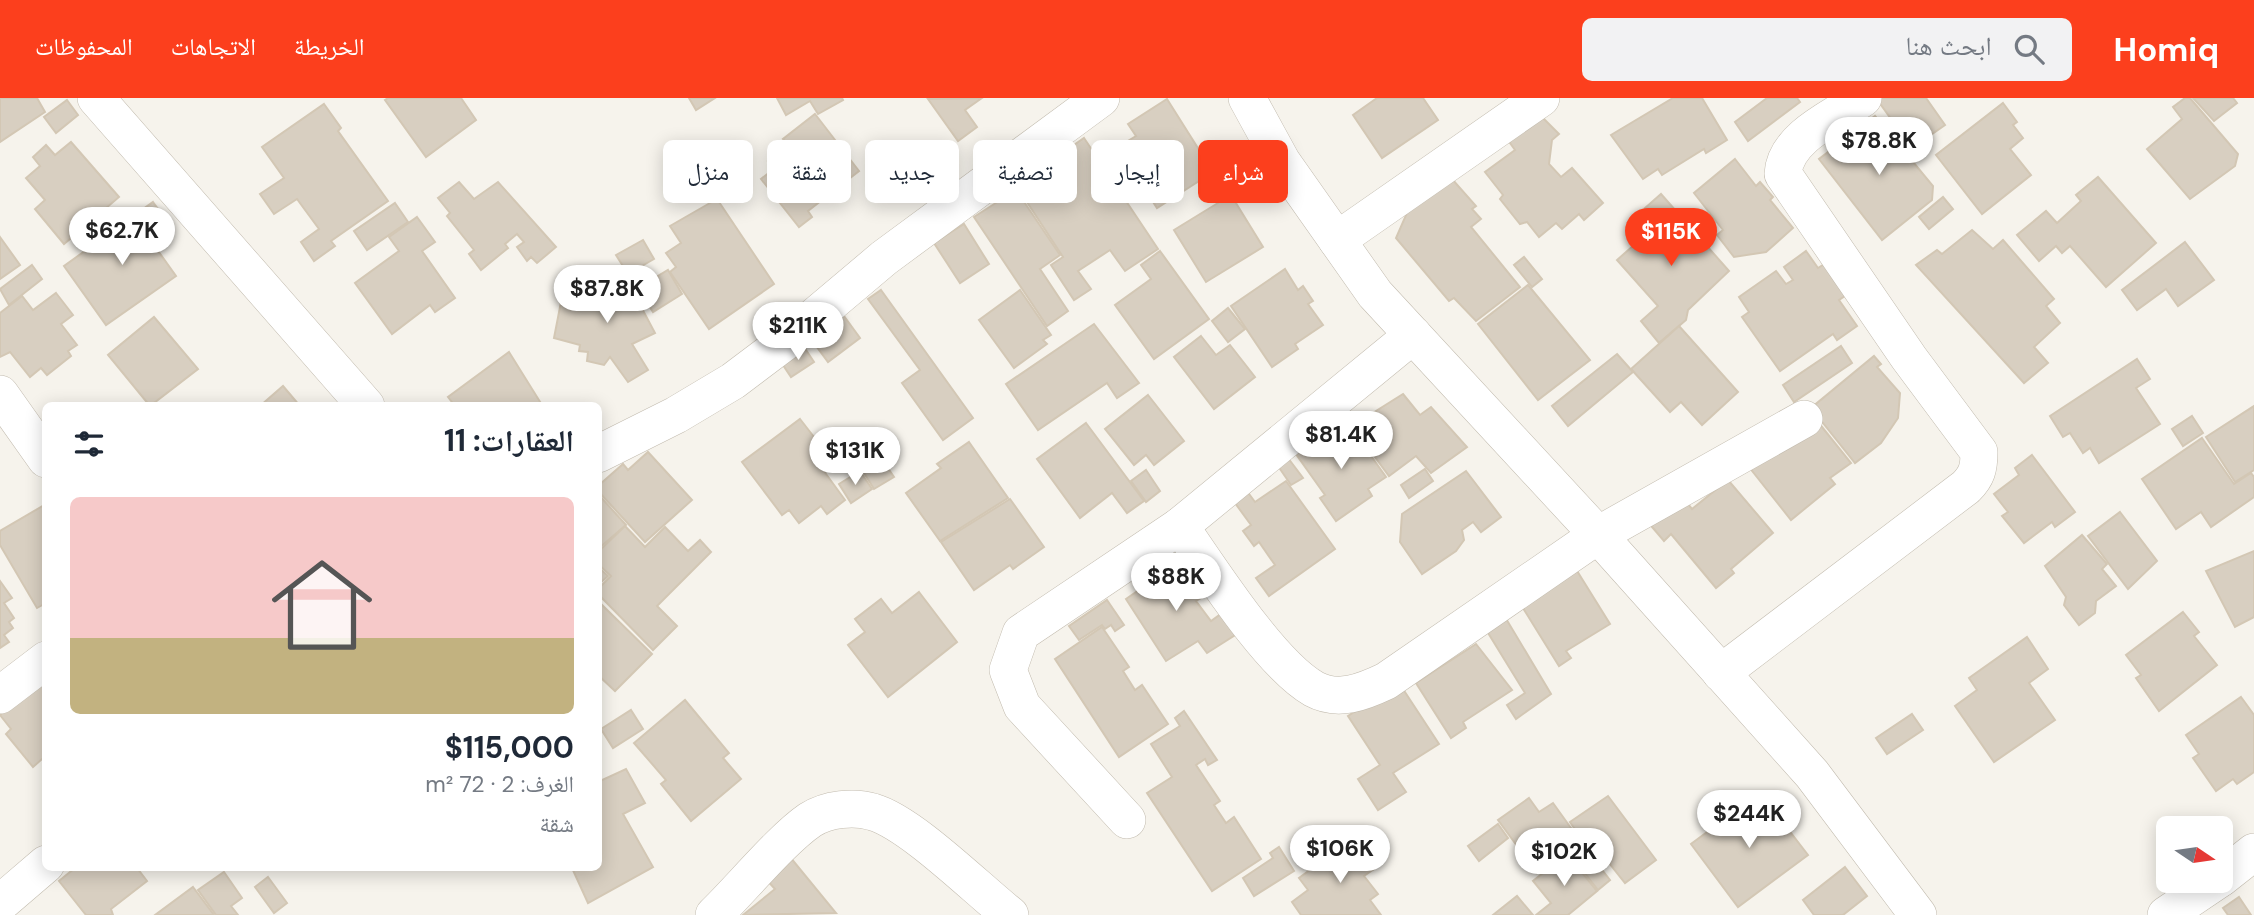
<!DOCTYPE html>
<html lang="ar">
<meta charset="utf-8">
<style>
:root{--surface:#fff;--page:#f2f2f3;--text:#1f2937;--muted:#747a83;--line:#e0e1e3;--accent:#fc3f1d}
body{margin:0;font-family:"DM Sans","Noto Naskh Arabic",sans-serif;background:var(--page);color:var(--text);direction:rtl;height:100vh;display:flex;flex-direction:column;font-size:26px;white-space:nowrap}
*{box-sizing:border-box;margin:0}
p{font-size:23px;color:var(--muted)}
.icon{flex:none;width:38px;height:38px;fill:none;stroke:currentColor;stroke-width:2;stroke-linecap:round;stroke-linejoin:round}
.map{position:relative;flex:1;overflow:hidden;direction:ltr}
.sheet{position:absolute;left:42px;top:304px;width:560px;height:469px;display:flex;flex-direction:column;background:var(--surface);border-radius:10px;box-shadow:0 4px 18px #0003;direction:rtl}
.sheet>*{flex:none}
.guide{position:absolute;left:623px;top:42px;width:665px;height:63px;direction:rtl;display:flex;gap:14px}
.needle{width:46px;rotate:103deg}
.buttons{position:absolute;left:2156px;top:718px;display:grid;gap:14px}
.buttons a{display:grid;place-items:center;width:77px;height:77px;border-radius:10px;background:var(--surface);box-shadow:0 4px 18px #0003;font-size:35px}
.price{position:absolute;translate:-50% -60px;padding:0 16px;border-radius:24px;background:#fff;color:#222;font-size:23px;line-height:46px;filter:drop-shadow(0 2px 4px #0008)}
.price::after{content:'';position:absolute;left:50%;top:42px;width:21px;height:16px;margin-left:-10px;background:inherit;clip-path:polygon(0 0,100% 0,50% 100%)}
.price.on{background:var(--accent);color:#fff}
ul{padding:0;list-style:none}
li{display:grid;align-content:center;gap:14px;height:371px;padding:0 28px}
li+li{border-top:2px solid var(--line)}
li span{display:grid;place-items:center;height:217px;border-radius:10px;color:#555}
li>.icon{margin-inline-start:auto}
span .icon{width:126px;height:126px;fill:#fffc;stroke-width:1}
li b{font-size:30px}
h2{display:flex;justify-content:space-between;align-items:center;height:84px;padding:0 28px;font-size:30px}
.tag{padding:0 24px;border-radius:10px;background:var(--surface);box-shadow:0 4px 18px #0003;font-size:24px;line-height:63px}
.tag.on{background:var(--accent);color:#fff}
header{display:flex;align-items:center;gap:42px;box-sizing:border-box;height:98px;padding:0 35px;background:var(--accent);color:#fff}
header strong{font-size:33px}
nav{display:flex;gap:38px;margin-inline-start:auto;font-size:24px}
.search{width:490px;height:63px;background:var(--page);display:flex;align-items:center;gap:18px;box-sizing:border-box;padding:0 24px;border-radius:10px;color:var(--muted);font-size:26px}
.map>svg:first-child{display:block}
.building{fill:#d8cfc1;stroke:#d3c7b4;stroke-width:2}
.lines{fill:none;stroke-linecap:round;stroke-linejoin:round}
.street-casing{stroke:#c2bbae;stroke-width:38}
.street{stroke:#fff;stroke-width:37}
</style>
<header>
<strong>Homiq</strong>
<div class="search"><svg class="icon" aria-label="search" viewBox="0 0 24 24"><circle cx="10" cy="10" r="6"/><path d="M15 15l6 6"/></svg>ابحث هنا</div>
<nav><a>الخريطة</a><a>الاتجاهات</a><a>المحفوظات</a></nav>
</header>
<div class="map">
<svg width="2254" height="817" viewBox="0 0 2254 817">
<rect width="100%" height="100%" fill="#f6f3ec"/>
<g class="building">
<path d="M0 0H37L45 14 0 44Z"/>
<path d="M388 0H461L476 22 426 59 385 2Z"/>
<path d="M689 0H715L696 12Z"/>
<path d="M777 0H842L843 2 818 16 810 3 786 17Z"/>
<path d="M982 0 965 12 977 29 958 43 928 1Z"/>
<path d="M1377 0H1423L1438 22 1382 60 1353 17Z"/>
<path d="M1673 0H1702L1727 42 1706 55 1704 51 1662 77 1658 71 1643 81 1611 37Z"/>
<path d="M1767 0H1797L1800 4 1748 43 1735 24Z"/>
<path d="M1876 0H1926L1945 27 1912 50Z"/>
<path d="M2185 0H2190L2238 56 2235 68 2190 101 2147 51 2182 21 2173 9Z"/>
<path d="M2193 0H2233L2237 5 2214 23Z"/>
<path d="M1167 1 1213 74 1157 110 1118 49 1136 38 1128 26Z"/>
<path d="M67 2 78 17 56 35 44 19Z"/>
<path d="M2003 5 2017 24 2013 27 2023 40 2010 51 2031 77 1982 116 1936 57Z"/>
<path d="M324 6 341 30 338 33 388 103 331 143 335 148 314 163 301 144 319 131 297 101 274 116 260 96 284 80 262 49Z"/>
<path d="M815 16 859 73 808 113 812 119 799 129 761 81 775 70 768 63 788 47 783 41Z"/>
<path d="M1540 17 1559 36 1552 42 1549 66 1561 79 1572 70 1603 105 1584 122 1579 116 1562 131 1556 125 1539 139 1527 124 1520 126 1500 101 1503 97 1485 74 1515 52 1500 31Z"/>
<path d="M1875 18 1933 88 1932 102 1882 142 1819 61Z"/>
<path d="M1084 40 1158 151 1125 173 1110 152 1078 173 1091 191 1074 202 1051 167 1063 159 1023 98 1071 65 1064 54Z"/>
<path d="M71 44 119 99 64 146 35 111 45 102 26 80 40 68 33 59 46 47 55 57Z"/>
<path d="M1735 61 1756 88 1760 84 1773 99 1770 102 1793 130 1766 154 1734 159 1717 137 1723 132 1694 95Z"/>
<path d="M1444 72 1476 108 1472 111 1481 121 1471 129 1520 189 1476 223 1454 200 1449 203 1396 140 1413 101Z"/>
<path d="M2098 79 2156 145 2106 189 2070 148 2062 155 2056 148 2039 163 2017 137 2046 113 2057 125 2081 103 2076 97Z"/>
<path d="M459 84 474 101 498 84 556 149 537 165 531 159 527 163 517 149 524 144 517 136 505 146 508 150 481 172 469 156 474 152 447 118 450 115 438 100Z"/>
<path d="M1016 92 1060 157 1040 171 1068 213 1047 228 974 119Z"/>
<path d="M1661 96 1729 173 1688 212 1686 222 1659 245 1641 223 1658 208 1617 162 1642 140 1637 134 1654 120 1645 110Z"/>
<path d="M1231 97 1263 149 1206 184 1174 132Z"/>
<path d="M1943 99 1953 111 1929 131 1919 119Z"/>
<path d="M717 101 774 186 709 231 670 174 676 169 666 155 681 145 670 128Z"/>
<path d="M153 104 166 122 146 136 176 178 106 227 64 168Z"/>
<path d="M395 105 408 124 367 152 354 133Z"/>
<path d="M417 119 435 144 422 153 455 200 435 214 430 207 392 236 355 185 399 153 389 139Z"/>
<path d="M964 126 989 166 960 185 934 145Z"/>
<path d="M1972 132 1993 151 2003 142 2054 201 2046 208 2060 225 2034 249 2048 265 2024 285 1916 167 1937 152 1942 156Z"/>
<path d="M0 139 20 167 0 181Z"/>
<path d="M643 142 654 161 628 176 616 157Z"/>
<path d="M2185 144 2214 182 2178 208 2166 191 2137 212 2122 192Z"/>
<path d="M1160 153 1209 221 1154 261 1115 207 1151 181 1141 167Z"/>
<path d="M1806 153 1818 170 1829 163 1851 194 1839 202 1857 228 1837 242 1833 236 1780 273 1742 219 1749 214 1739 199 1776 173 1786 186 1793 182 1784 169Z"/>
<path d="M1524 159 1542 181 1532 189 1514 167Z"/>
<path d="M32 167 42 181 9 207 0 191Z"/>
<path d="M621 171 655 235 632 246 648 272 628 284 610 259 604 267 587 263 588 254 579 253 580 247 554 240 561 204 572 206 586 199 584 190Z"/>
<path d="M1285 171 1298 192 1303 188 1313 203 1308 206 1323 227 1295 246 1298 251 1272 269 1231 208Z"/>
<path d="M668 172 682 196 653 214 638 190Z"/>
<path d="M1528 187 1590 262 1538 302 1478 226Z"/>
<path d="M881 192 973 320 943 342 902 285 920 272 868 201Z"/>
<path d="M1020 192 1051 237 1043 242 1047 246 1014 270 979 222Z"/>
<path d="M56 195 73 217 61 226 77 247 68 253 71 258 47 277 41 270 30 279 10 254 0 259V215L22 198 33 212Z"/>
<path d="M1228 210 1245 231 1228 244 1212 223Z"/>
<path d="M844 218 860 240 828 264 811 241Z"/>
<path d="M154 219 198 271 150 308 108 257Z"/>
<path d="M1094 226 1139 285 1117 300 1107 285 1038 332 1006 286Z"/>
<path d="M1679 228 1738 294 1702 327 1681 304 1670 314 1631 271Z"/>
<path d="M1201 238 1216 257 1230 247 1255 279 1214 311 1174 259Z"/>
<path d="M1841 248 1852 265 1794 304 1783 287Z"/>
<path d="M804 249 814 264 791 279 781 264Z"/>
<path d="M509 254 542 307 455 308 448 299Z"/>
<path d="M1617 256 1633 274 1568 328 1552 308Z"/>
<path d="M1874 258 1881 266 1877 269 1900 295 1898 320 1881 345 1855 365 1811 310Z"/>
<path d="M2137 261 2150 281 2136 290 2160 326 2099 365 2090 350 2083 355 2070 335 2063 339 2050 318Z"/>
<path d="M283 288 300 308H260Z"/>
<path d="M1403 296 1420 317 1431 309 1467 349 1431 375 1416 358 1389 378 1369 351 1383 342 1368 318Z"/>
<path d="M1148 297 1184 343 1154 367 1146 357 1134 367 1105 331Z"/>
<path d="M2254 308V372L2235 384 2206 339Z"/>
<path d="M2192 318 2203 335 2183 348 2172 331Z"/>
<path d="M1814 319 1851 365 1830 380 1835 386 1791 422 1749 369Z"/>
<path d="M800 321 828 357 818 365 845 402 827 416 821 408 799 425 789 412 782 417 742 364Z"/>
<path d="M1086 325 1144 403 1127 415 1112 395 1080 420 1037 361Z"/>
<path d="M1349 327 1386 379 1368 391 1372 398 1336 423 1320 400 1325 397 1293 352 1310 340 1316 350Z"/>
<path d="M2202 340 2234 386 2251 375 2254 379V399L2211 429 2201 414 2176 431 2142 381Z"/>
<path d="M969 344 1008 400 940 443 906 395 941 370 937 366Z"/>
<path d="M648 354 692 402 645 444 598 393V388L623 366 628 372Z"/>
<path d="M2032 357 2075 414 2055 429 2052 424 2024 445 2002 418 2008 414 1994 396 2019 377 2015 370Z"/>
<path d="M1288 360 1303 380 1291 387 1278 368Z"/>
<path d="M883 363 894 379 874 391 864 375Z"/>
<path d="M1425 371 1433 383 1409 400 1401 387Z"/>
<path d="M1146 372 1160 393 1146 404 1131 383Z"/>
<path d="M860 373 872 391 851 405 839 386Z"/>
<path d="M1466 373 1501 419 1481 434 1473 424 1462 432 1464 442 1456 453 1422 476 1400 444 1402 416Z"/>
<path d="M1728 382 1773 435 1731 471 1734 475 1716 490 1671 436 1664 443 1647 423 1679 395 1692 411Z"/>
<path d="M1286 383 1335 451 1269 498 1256 480 1275 467 1259 444 1254 448 1243 433 1251 427 1227 394 1241 385 1255 404Z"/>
<path d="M598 396 626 427 598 451Z"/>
<path d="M1010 401 1044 449 1013 471 1010 467 974 492 941 444Z"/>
<path d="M46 406V505L37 510 0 447V433Z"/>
<path d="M2120 414 2157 463 2128 491 2088 438Z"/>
<path d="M625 428 645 449 665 429 688 453 700 442 711 454 657 508 677 528 653 552 598 496V491L611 478 598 466V454Z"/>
<path d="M2082 437 2107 466 2102 471 2116 488 2096 503 2095 515 2079 527 2064 507 2066 499 2045 468Z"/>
<path d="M2254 453V519L2235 529 2206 473Z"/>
<path d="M1155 455 1176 483 1185 478 1201 500 1196 503 1211 523 1225 513 1240 534 1207 555 1198 543 1166 563 1126 501 1146 487 1135 476Z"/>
<path d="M1574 468 1610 526 1566 553 1571 560 1559 568 1518 502Z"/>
<path d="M598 469 608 478 598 487Z"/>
<path d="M0 483 12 500 4 505 14 520 9 524 13 530 4 537 9 544 0 550Z"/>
<path d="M919 494 957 544 888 599 848 547 865 534 855 521 881 501 892 515Z"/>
<path d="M1107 502 1124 527 1115 533 1111 527 1105 531 1102 527 1079 542 1069 528Z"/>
<path d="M598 503 652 556 615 593 598 577Z"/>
<path d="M1502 514 1551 596 1516 621 1507 607 1525 595 1482 525Z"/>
<path d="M2183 514 2199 534 2194 538 2217 567 2159 613 2136 580 2141 577 2126 557Z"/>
<path d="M1102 529 1129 569 1123 573 1135 592 1142 587 1168 626 1119 659 1055 561Z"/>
<path d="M2027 539 2048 571 2029 585 2055 622 1994 664 1955 608 1977 592 1969 580Z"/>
<path d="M1476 546 1512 592 1463 624 1466 630 1451 640 1416 585Z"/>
<path d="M46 579V665L42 661 33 669 6 636 11 631 0 617Z"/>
<path d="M1399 585 1439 646 1393 675 1406 694 1378 712 1358 681 1380 667 1348 618Z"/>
<path d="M2241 599 2254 617V674L2237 686 2233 681 2216 693 2193 660 2199 656 2186 637Z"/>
<path d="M685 602 729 655 723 660 741 681 691 723 661 686 666 682 634 645Z"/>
<path d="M631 612 643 631 613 650 601 631Z"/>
<path d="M1184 613 1217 662 1208 667 1205 661 1196 667 1220 703 1214 707 1226 725 1234 719 1261 761 1212 793 1147 695 1172 679 1151 646 1180 628 1175 620Z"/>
<path d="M1912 616 1923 632 1887 656 1876 640Z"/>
<path d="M626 671 645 705 623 716 653 769 588 805 572 770H598V684Z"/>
<path d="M1760 695 1808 757 1738 809 1691 746Z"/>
<path d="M1608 698 1656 762 1625 785 1609 765 1602 771 1570 724Z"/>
<path d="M1529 700 1539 714 1553 705 1581 744 1577 747 1580 751 1571 759 1567 754 1537 775 1498 722Z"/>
<path d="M1498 726 1508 740 1479 763 1468 748Z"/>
<path d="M1355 739 1377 769 1364 778 1378 796 1370 802 1381 817H1301L1292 804 1308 792 1299 780Z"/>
<path d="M1279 749 1294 773 1254 798 1243 780 1273 760 1270 755Z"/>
<path d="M1586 751 1610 782 1598 792 1573 760Z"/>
<path d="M1567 756 1597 793 1568 817H1536L1551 805 1533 783Z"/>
<path d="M790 759 836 815 743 817 775 791 765 780Z"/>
<path d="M1845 769 1867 798 1843 817H1814L1803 802Z"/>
<path d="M75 770H137L147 783 111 811 113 817H86L59 783Z"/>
<path d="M224 774 242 800 231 808 238 817H216L198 792Z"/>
<path d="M268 779 287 805 274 815 255 789Z"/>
<path d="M193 789 214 817H155Z"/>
<path d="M1517 798 1533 817H1493Z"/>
<path d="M2239 799 2251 817H2228L2223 810Z"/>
</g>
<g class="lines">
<g class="street-casing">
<g id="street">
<path d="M96 0 366 308"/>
<path d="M1247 0 1282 64 1375 196 1598 437 1812 676 1918 817"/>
<path d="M1337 142 1541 0"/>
<path d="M0 296 46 361"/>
<path d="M598 356 676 317 733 283 782 246 884 160 1101 0"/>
<path d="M1180 428C1210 471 1270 566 1314 591 1338 604 1363 594 1386 583L1598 437 1804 321"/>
<path d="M1721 575 1966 389C1977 378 1979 370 1979 354L1909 260 1783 76C1785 39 1836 18 1863 0"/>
<path d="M0 597 46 562"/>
<path d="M1127 722 1022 608 1008 572 1021 535 1180 428 1413 237"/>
<path d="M2221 780 2254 754"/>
<path d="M4 802 46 766"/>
<path d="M714 817C741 791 781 742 810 722 827 711 854 708 873 714 911 725 976 790 1010 817"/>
<path d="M2166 817 2218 782"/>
</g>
</g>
<use href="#street" class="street"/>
</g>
</svg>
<div class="buttons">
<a><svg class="needle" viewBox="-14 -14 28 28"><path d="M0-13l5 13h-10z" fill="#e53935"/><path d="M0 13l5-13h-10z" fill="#747a83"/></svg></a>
</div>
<b class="price" style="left:1879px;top:79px">$78.8K</b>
<b class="price" style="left:122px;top:169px">$62.7K</b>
<b class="price on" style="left:1671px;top:170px">$115K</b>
<b class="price" style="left:607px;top:227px">$87.8K</b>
<b class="price" style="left:798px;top:264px">$211K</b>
<b class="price" style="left:1341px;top:373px">$81.4K</b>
<b class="price" style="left:855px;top:389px">$131K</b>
<b class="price" style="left:1176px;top:515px">$88K</b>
<b class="price" style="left:1749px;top:752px">$244K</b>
<b class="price" style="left:1340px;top:787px">$106K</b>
<b class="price" style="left:1564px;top:790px">$102K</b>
<div class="guide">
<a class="tag on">شراء</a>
<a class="tag">إيجار</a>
<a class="tag">تصفية</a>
<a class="tag">جديد</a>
<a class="tag">شقة</a>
<a class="tag">منزل</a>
</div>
<section class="sheet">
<h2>العقارات: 11<svg class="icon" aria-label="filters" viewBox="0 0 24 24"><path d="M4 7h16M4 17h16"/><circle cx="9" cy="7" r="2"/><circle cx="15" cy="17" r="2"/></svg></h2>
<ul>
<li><span style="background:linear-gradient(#f6c9c9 65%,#c2b280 0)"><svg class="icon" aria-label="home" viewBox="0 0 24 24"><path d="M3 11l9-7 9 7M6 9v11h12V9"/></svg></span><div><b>$115,000</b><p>الغرف: 2 · 72 m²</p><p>شقة</p></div></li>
</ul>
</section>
</div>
